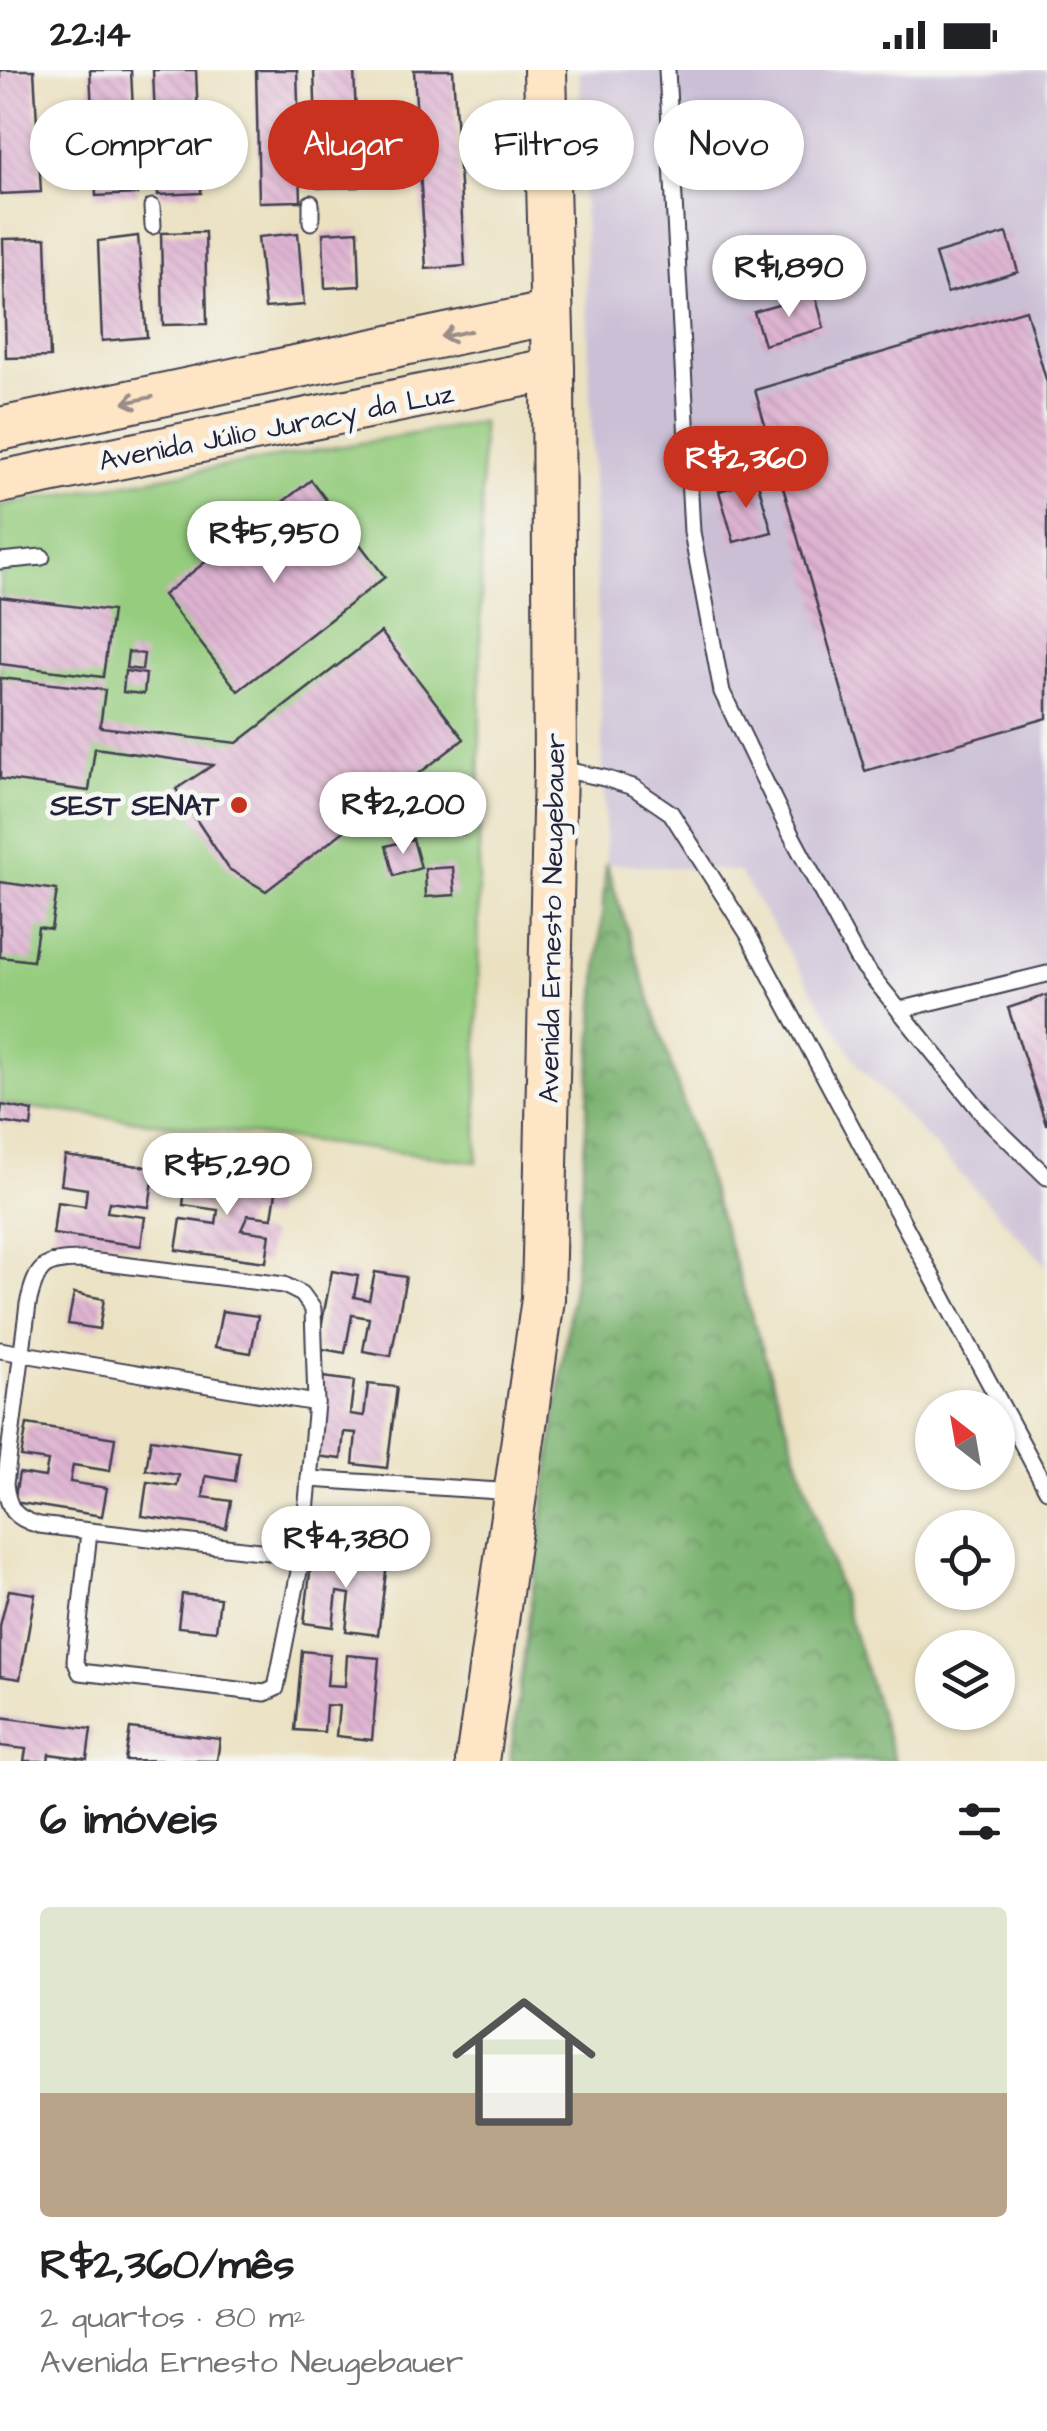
<!DOCTYPE html>
<html lang="pt">
<meta charset="utf-8">
<style>
:root{--surface:#fff;--page:#f6f6f6;--text:#202124;--muted:#757577;--line:#e0e0e0;--accent:#c8321e}
body{margin:0;font-family:"Architects Daughter",sans-serif;background:var(--page);color:var(--text);height:100vh;display:flex;flex-direction:column;font-size:38px;white-space:nowrap}
*{box-sizing:border-box;margin:0}
p{font-size:32px;color:var(--muted)}
.icon{flex:none;width:55px;height:55px;fill:none;stroke:currentColor;stroke-width:2;stroke-linecap:round;stroke-linejoin:round}
.map{position:relative;height:1691px;overflow:hidden}
.details{display:flex;flex-direction:column;background:var(--surface);flex:1}
.details>*{flex:none}
.guide{position:absolute;left:30px;top:30px;width:988px;height:90px;display:flex;gap:20px}
.needle{width:65px;rotate:329deg}
.tools{position:absolute;left:915px;top:1320px;display:grid;gap:20px}
.tools a{display:grid;place-items:center;width:100px;height:100px;border-radius:50%;background:var(--surface);box-shadow:0 2px 8px #0004;font-size:50px}
.price{position:absolute;translate:-50% -85px;padding:0 22px;border-radius:35px;background:#fff;color:#222;font-size:32px;line-height:65px;filter:drop-shadow(0 2px 5px #0008)}
.price::after{content:'';position:absolute;left:50%;top:60px;width:30px;height:22px;margin-left:-15px;background:inherit;clip-path:polygon(0 0,100% 0,50% 100%)}
.price.current{background:var(--accent);color:#fff}
ul{padding:0;list-style:none}
li{display:grid;align-content:center;gap:20px;height:530px;padding:0 40px}
li+li{border-top:2px solid var(--line)}
li span{display:grid;place-items:center;height:310px;border-radius:10px;color:#555}
li>.icon{margin-inline-start:auto}
span .icon{width:180px;height:180px;fill:#fffc;stroke-width:1}
li b{font-size:42px}
h2{display:flex;justify-content:space-between;align-items:center;height:120px;padding:0 40px;font-size:42px}
.chip{padding:0 35px;border-radius:45px;background:var(--surface);box-shadow:0 2px 8px #0004;font-size:35px;line-height:90px}
.chip.current{background:var(--accent);color:#fff}
.status{display:flex;justify-content:space-between;align-items:center;height:70px;padding:0 50px;background:var(--surface);direction:ltr}
.status svg{height:28px;fill:currentColor}
.map>svg:first-child{display:block}
.railway{fill:#cbbfd5}
.forest{fill:url(#forest-crowns);stroke:#4d6954;stroke-width:2.5}
.pitch{fill:#95cc7e;stroke:#5c775c;stroke-width:2.5}
.building{fill:url(#building-back-hatch)}
.lines{fill:none;stroke-linecap:round;stroke-linejoin:round}
.lane-casing{stroke:#403f4f;stroke-width:19}
.secondary-casing{stroke:#403f4f;stroke-width:46}
.lane{stroke:#fff;stroke-width:15}
.secondary{stroke:#fde5c5;stroke-width:42}
.oneway{stroke:#9a8d87}
.poi-dot{fill:#c8321e;stroke:#f6f6f2;stroke-width:4}
.labels{text-anchor:middle;stroke-width:10;stroke-linejoin:round;paint-order:stroke}
.street-label{font-size:28px;fill:#22223b;stroke:#f6f6f2}
.poi-label{font-size:28px;font-weight:bold;fill:#22223b;stroke:#f6f6f2;text-anchor:end}
</style>
<div class="status"><b>22:14</b><svg viewBox="0 0 49 12"><path d="M0 12V9h3v3zM5 12V6h3v6zM10 12V3h3v9zM15 12V0h3v12zM26 1h20v11H26zM47 4h2v5h-2z"/></svg></div>
<div class="map">
<svg width="1047" height="1691" viewBox="0 0 1047 1691">
<defs>
<pattern id="forest-crowns" width="20" height="18" patternUnits="userSpaceOnUse" patternTransform="scale(2.5)"><rect width="20" height="18" fill="#78b06d"/><path d="M2 6a3 3 0 1 1 6 0M12 15a3 3 0 1 1 6 0" fill="none" stroke="#628f5b"/></pattern>
<pattern id="building-back-hatch" width="6" height="6" patternUnits="userSpaceOnUse" patternTransform="scale(2.5)"><rect width="6" height="6" fill="#dfb4d2"/><path d="M-1 5l2 2M0 0l6 6M5-1l2 2" fill="none" stroke="#bf9ab5"/></pattern>
</defs>
<rect width="100%" height="100%" fill="#f6f6f2"/>
<filter id="ink" filterUnits="userSpaceOnUse"><feTurbulence type="fractalNoise" baseFrequency=".01" numOctaves="2"/><feDisplacementMap in="SourceGraphic" scale="20" xChannelSelector="R" yChannelSelector="G"/><feConvolveMatrix kernelMatrix="1 2 1 2 8 2 1 2 1" color-interpolation-filters="sRGB"/></filter>
<filter id="wash" filterUnits="userSpaceOnUse"><feTurbulence type="fractalNoise" baseFrequency=".0048" numOctaves="4" result="noise"/><feDisplacementMap in="SourceGraphic" scale="40" xChannelSelector="R" yChannelSelector="G"/><feGaussianBlur stdDeviation="2.25" result="paint"/><feColorMatrix in="noise" values="0 0 0 0 0 0 0 0 0 0 0 0 0 0 0 0 0 1.4 0 .05"/><feComposite in="paint" operator="in"/></filter>
<g filter="url(#wash)">
<rect width="100%" height="100%" fill="#ebe1c1"/>
<path class="railway" d="M579 0H1047V1196L859 996 739 802 606 793Z"/>
<path class="forest" d="M606 793 895 1691H510L575 1200Z"/>
<path class="pitch" d="M482 352 477 1092 0 1034V435Z"/>
<g id="blocks">
<g class="building">
<path d="M0 0H34L41 122 0 124Z"/>
<path d="M90 0H131L137 124 96 126Z"/>
<path d="M153 0H196L201 123 158 125Z"/>
<path d="M256 0H297L301 131 259 132Z"/>
<path d="M314 0H354L359 117 318 118Z"/>
<path d="M414 0H453L465 196 426 199Z"/>
<path d="M358 161 360 216 325 218 323 163Z"/>
<path d="M205 162 207 254 163 255 161 163Z"/>
<path d="M298 163 304 235 265 238 258 167Z"/>
<path d="M1007 163 1018 202 947 223 935 184Z"/>
<path d="M138 166 147 267 102 271 98 171Z"/>
<path d="M46 168 50 287 6 288 3 169Z"/>
<path d="M815 224 824 258 764 275 754 242Z"/>
<path d="M1026 240 1047 313V648L865 701 755 320Z"/>
<path d="M311 410 385 507 238 621 163 525Z"/>
<path d="M757 410 772 462 734 472 719 421Z"/>
<path d="M0 527 112 541 103 607 0 594Z"/>
<path d="M381 562 464 669 266 821 229 799 176 719 213 695 95 678 89 721 0 709V608L105 620 100 657 237 673Z"/>
<path d="M128 582 144 584 142 600 126 598Z"/>
<path d="M125 601 146 604 144 624 123 622Z"/>
<path d="M438 734 467 737 464 764 435 761Z"/>
<path d="M413 769 421 798 394 806 386 776Z"/>
<path d="M453 797 455 825 426 827 425 799Z"/>
<path d="M0 812 57 820 51 859 38 857 33 891 0 887Z"/>
<path d="M1047 925V1054H1046L1008 938Z"/>
<path d="M2 1035 33 1041 31 1057 0 1052Z"/>
<path d="M65 1086 155 1098 149 1137 109 1132 107 1142 145 1147 141 1176 53 1164 57 1132 85 1136 87 1119 61 1115Z"/>
<path d="M187 1103 277 1116 272 1148 248 1145 241 1160 270 1164 266 1192 176 1180 181 1149 216 1154 218 1140 183 1135Z"/>
<path d="M332 1201 358 1206 354 1227 369 1230 375 1202 406 1207 391 1286 363 1281 369 1248 352 1245 345 1283 317 1278Z"/>
<path d="M74 1223 104 1229 99 1259 68 1254Z"/>
<path d="M222 1241 258 1246 251 1283 215 1277Z"/>
<path d="M322 1307 354 1311 350 1344 364 1346 368 1314 397 1317 387 1398 353 1394 356 1363 344 1362 341 1389 315 1386Z"/>
<path d="M27 1354 115 1368 110 1401 73 1395 70 1412 107 1418 102 1446 14 1432 19 1403 45 1407 48 1391 21 1387Z"/>
<path d="M151 1369 239 1382 235 1411 206 1406 203 1427 231 1431 226 1458 142 1446 147 1412 177 1416 179 1405 146 1400Z"/>
<path d="M313 1478 341 1481 338 1505 355 1507 358 1483 388 1486 378 1565 346 1561 350 1524 337 1522 333 1557 304 1553Z"/>
<path d="M9 1520 35 1524 20 1609 0 1606V1556Z"/>
<path d="M182 1524 220 1528 216 1561 178 1557Z"/>
<path d="M302 1581 330 1584 327 1615 345 1616 347 1585 379 1588 372 1670 336 1666 339 1636 326 1635 324 1662 295 1660Z"/>
<path d="M0 1647 91 1659 87 1689 49 1684 48 1691H24L26 1679 0 1676Z"/>
<path d="M130 1658 220 1669 217 1691 125 1690Z"/>
</g>
</g>
</g>
<g filter="url(#ink)">
<use href="#blocks" fill-opacity="0" stroke="#403f4f" stroke-width="2.5"/>
<g class="lines">
<g class="lane-casing">
<g id="lane">
<path d="M667 0 692 462 722 622 786 755 857 888 987 1049 1047 1107"/>
<path d="M152 137 153 156"/>
<path d="M311 152V133"/>
<path d="M0 491 42 487"/>
<path d="M560 699 604 708 633 717 671 743 748 864 1047 1420"/>
<path d="M899 940 1047 904"/>
<path d="M0 1280 316 1333"/>
<path d="M309 1409 515 1422"/>
<path d="M89 1462 75 1590 80 1602 265 1623 276 1618 302 1486 316 1333 313 1239 302 1224 284 1215 82 1190C43 1190 37 1196 28 1234L5 1414C8 1439 14 1448 39 1455L302 1486"/>
</g>
</g>
<g class="secondary-casing">
<g id="secondary">
<path d="M0 359 551 243"/>
<path d="M0 412 553 299"/>
<path d="M477 1691 543 1229 555 698 553 299 545 0"/>
</g>
</g>
<use href="#lane" class="lane"/>
<use href="#secondary" class="secondary"/>
</g>
<defs><path id="oneway-shaft" d="M-6 0H5M1.5-3L5.5 0L1.5 3" fill="none" stroke-width="1.6" stroke-linecap="round" stroke-linejoin="round" transform="scale(2.5)"/></defs>
<g class="oneway">
<use href="#oneway-shaft" transform="translate(456 264) rotate(168)"/>
<use href="#oneway-shaft" transform="translate(138 330) rotate(168)"/>
</g>
</g>
<circle class="poi-dot" cx="239" cy="735" r="10"/>
<g class="labels">
<g class="street-label">
<text transform="translate(276 356) rotate(-11)" y="10">Avenida Júlio Juracy da Luz</text>
<text transform="translate(551 848) rotate(-89)" y="10">Avenida Ernesto Neugebauer</text>
</g>
<g class="poi-label">
<text x="219" y="745">SEST SENAT</text>
</g>
</g>
</svg>
<div class="tools">
<a><svg class="needle" viewBox="-14 -14 28 28"><path d="M0-13l5 13h-10z" fill="#e53935"/><path d="M0 13l5-13h-10z" fill="#757577"/></svg></a>
<a><svg class="icon" aria-label="locate" viewBox="0 0 24 24"><circle cx="12" cy="12" r="6"/><path d="M12 2v4M12 18v4M2 12h4M18 12h4"/></svg></a>
<a><svg class="icon" aria-label="layers" viewBox="0 0 24 24"><path d="M12 4l9 5-9 5-9-5zM3 14l9 5 9-5"/></svg></a>
</div>
<b class="price" style="left:789px;top:250px">R$1,890</b>
<b class="price current" style="left:746px;top:441px">R$2,360</b>
<b class="price" style="left:274px;top:516px">R$5,950</b>
<b class="price" style="left:403px;top:787px">R$2,200</b>
<b class="price" style="left:227px;top:1148px">R$5,290</b>
<b class="price" style="left:346px;top:1521px">R$4,380</b>
<div class="guide">
<a class="chip">Comprar</a>
<a class="chip current">Alugar</a>
<a class="chip">Filtros</a>
<a class="chip">Novo</a>
</div>
</div>
<section class="details">
<h2>6 imóveis<svg class="icon" aria-label="filters" viewBox="0 0 24 24"><path d="M4 7h16M4 17h16"/><circle cx="9" cy="7" r="2"/><circle cx="15" cy="17" r="2"/></svg></h2>
<ul>
<li><span style="background:linear-gradient(#dfe7d0 60%,#b9a48a 0)"><svg class="icon" aria-label="home" viewBox="0 0 24 24"><path d="M3 11l9-7 9 7M6 9v11h12V9"/></svg></span><div><b>R$2,360/mês</b><p>2 quartos · 80 m²</p><p>Avenida Ernesto Neugebauer</p></div></li>
</ul>
</section>
